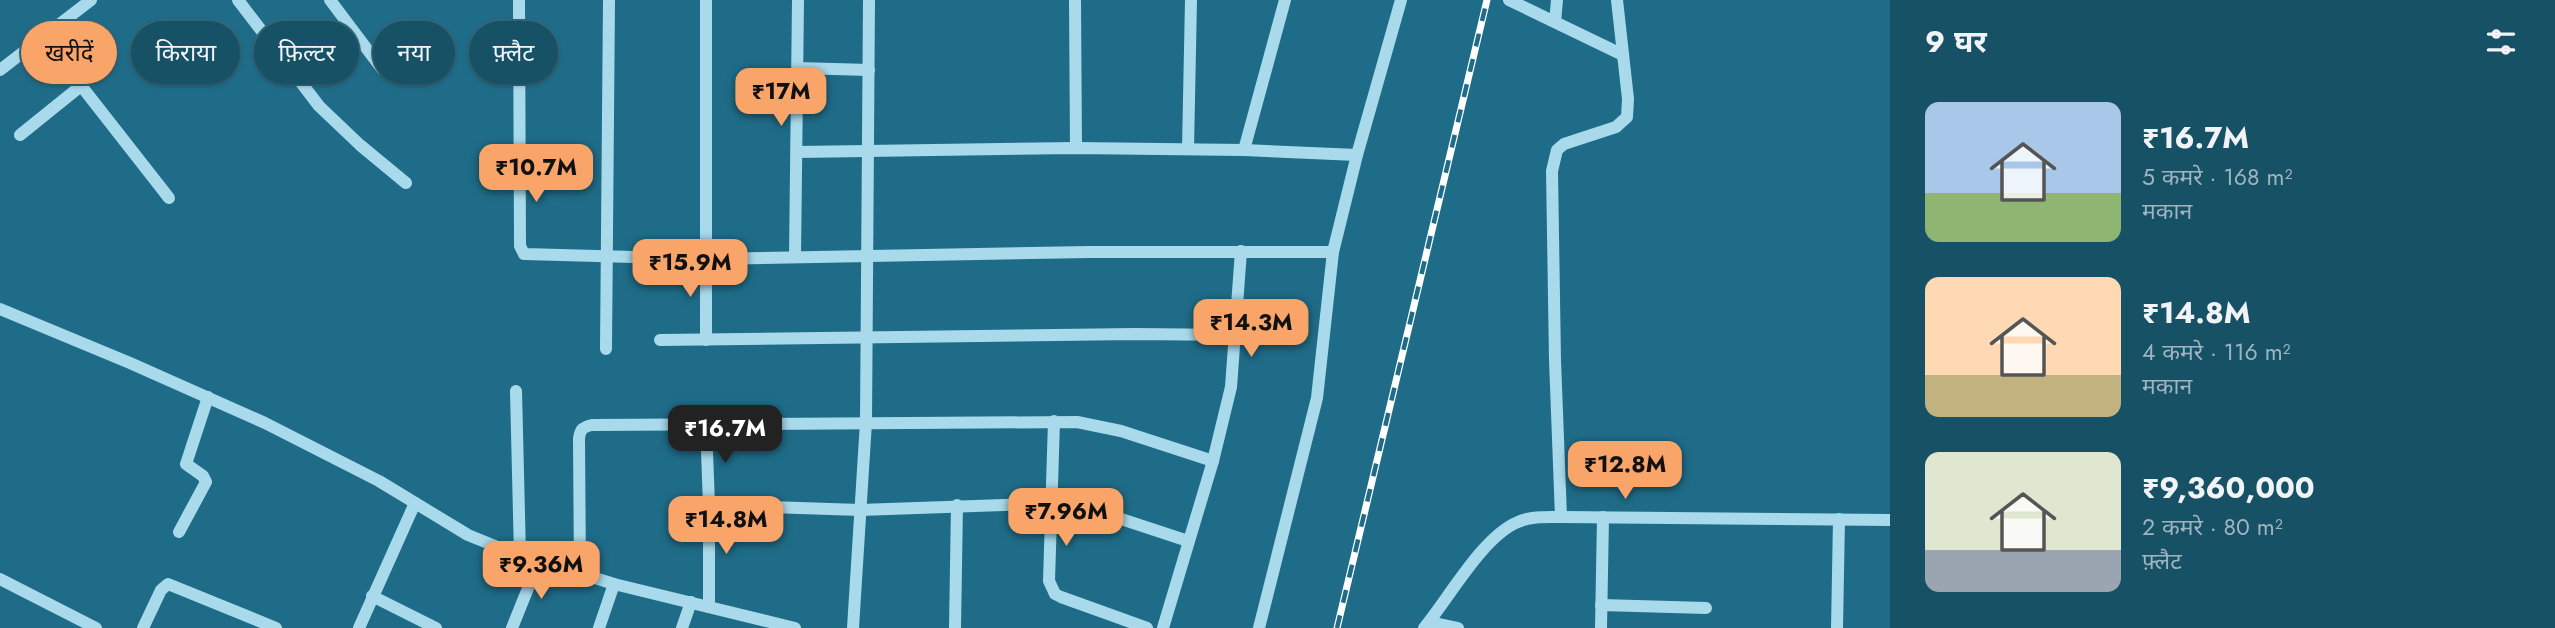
<!DOCTYPE html>
<html lang="hi">
<meta charset="utf-8">
<style>
:root{--surface:#175166;--page:#245b6f;--text:#f1f3f6;--muted:#9eb5bf;--line:#36687a;--accent:#f9a569}
body{margin:0;font-family:Jost,"Noto Sans Devanagari",sans-serif;background:var(--page);color:var(--text);height:100vh;display:flex;flex-direction:column;font-size:26px;white-space:nowrap}
*{box-sizing:border-box;margin:0}
p{font-size:23px;color:var(--muted)}
.icon{flex:none;width:38px;height:38px;fill:none;stroke:currentColor;stroke-width:2;stroke-linecap:round;stroke-linejoin:round}
.map{position:relative;flex:1;overflow:hidden}
.side{display:flex;flex-direction:column;background:var(--surface);width:665px}
.side>*{flex:none}
.guide{position:absolute;left:21px;top:21px;width:665px;height:63px;display:flex;gap:14px}
.price{position:absolute;translate:-50% -60px;padding:0 16px;border-radius:14px;background:var(--accent);color:#111;font-size:23px;line-height:46px;filter:drop-shadow(0 2px 4px #0008)}
.price::after{content:'';position:absolute;left:50%;top:42px;width:21px;height:16px;margin-left:-10px;background:inherit;clip-path:polygon(0 0,100% 0,50% 100%)}
.price.active{background:#222;color:#fff}
ul{padding:0;list-style:none}
li{display:flex;align-items:center;gap:21px;height:175px;padding:0 35px}
li span{display:grid;place-items:center;flex:none;width:196px;height:140px;border-radius:14px;color:#555}
li>.icon{margin-inline-start:auto}
span .icon{width:84px;height:84px;fill:#fffc;stroke-width:1}
li b{font-size:30px}
h2{display:flex;justify-content:space-between;align-items:center;height:84px;padding:0 35px;font-size:30px}
.tag{padding:0 24px;border-radius:32px;background:var(--surface);box-shadow:0 2px 5px #0004,0 0 0 2px var(--line);font-size:24px;line-height:63px}
.tag.active{background:var(--accent);color:#111}
main{display:flex;flex:1;min-height:0}
.map>svg:first-child{display:block}
.lines{fill:none;stroke-linecap:round;stroke-linejoin:round}
.minor{stroke:#a9daeb;stroke-width:12}
.rail-casing{stroke:#fff;stroke-width:7}
.rail{stroke:#1f6c88;stroke-width:4.5;stroke-dasharray:13;stroke-linecap:butt}
</style>
<main>
<div class="map">
<svg width="1890" height="628" viewBox="0 0 1890 628">
<rect width="100%" height="100%" fill="#1f6c88"/>
<g class="lines">
<g class="minor">
<path d="M238 0 319 106 360 145 406 183"/>
<path d="M330 0 382 69"/>
<path d="M519 0 520 246 524 254 707 259 1089 252H1333"/>
<path d="M706 0V340"/>
<path d="M1075 0 1076 148"/>
<path d="M1509 0 1623 55"/>
<path d="M1555 22 1557 0"/>
<path d="M43 37 169 198"/>
<path d="M798 68 869 70"/>
<path d="M0 70 91 0"/>
<path d="M20 135 82 85"/>
<path d="M1188 149 1191 0"/>
<path d="M1244 150 1285 0"/>
<path d="M798 152 1076 148 1244 150 1357 155"/>
<path d="M795 257 798 0"/>
<path d="M0 309 130 363 265 423 379 481 468 535 500 548 614 584 795 628"/>
<path d="M660 340 1135 334 1235 335"/>
<path d="M606 349 609 0"/>
<path d="M516 391 520 555"/>
<path d="M1054 421 1049 581 1055 594 1061 597 1147 628"/>
<path d="M706 425 709 505V607"/>
<path d="M709 505 860 510 1061 503 1094 510 1188 541"/>
<path d="M1561 517 1555 360 1552 171 1557 150 1564 144 1616 127 1627 117 1628 99 1617 0"/>
<path d="M179 532 206 482 203 476 186 464 208 397"/>
<path d="M580 575 579 439C580 429 583 427 592 425L1077 422 1121 431 1213 461"/>
<path d="M0 579 96 628"/>
<path d="M372 596 436 628"/>
<path d="M1601 605 1706 608"/>
<path d="M1430 622 1458 628"/>
<path d="M143 628 161 590 168 584 276 628"/>
<path d="M359 628 415 503"/>
<path d="M512 628 539 561"/>
<path d="M599 628 614 584"/>
<path d="M682 628 691 602"/>
<path d="M853 628 866 422 869 0"/>
<path d="M955 628 957 505"/>
<path d="M1163 628 1213 461 1231 387 1241 251"/>
<path d="M1259 628 1317 398 1333 252 1357 155 1401 0"/>
<path d="M1424 628C1449 598 1483 536 1518 522 1531 516 1547 517 1561 517L1890 520"/>
<path d="M1601 628 1603 517"/>
<path d="M1837 628 1839 519"/>
</g>
<g class="rail-casing">
<path id="rail" d="M1337 628 1487 0"/>
</g>
<use href="#rail" class="rail"/>
</g>
</svg>
<b class="price" style="left:781px;top:128px">₹17M</b>
<b class="price" style="left:536px;top:204px">₹10.7M</b>
<b class="price" style="left:690px;top:299px">₹15.9M</b>
<b class="price" style="left:1251px;top:359px">₹14.3M</b>
<b class="price active" style="left:725px;top:465px">₹16.7M</b>
<b class="price" style="left:1625px;top:501px">₹12.8M</b>
<b class="price" style="left:1066px;top:548px">₹7.96M</b>
<b class="price" style="left:726px;top:556px">₹14.8M</b>
<b class="price" style="left:541px;top:601px">₹9.36M</b>
<div class="guide">
<a class="tag active">खरीदें</a>
<a class="tag">किराया</a>
<a class="tag">फ़िल्टर</a>
<a class="tag">नया</a>
<a class="tag">फ़्लैट</a>
</div>
</div>
<section class="side">
<h2>9 घर<svg class="icon" aria-label="filters" viewBox="0 0 24 24"><path d="M4 7h16M4 17h16"/><circle cx="9" cy="7" r="2"/><circle cx="15" cy="17" r="2"/></svg></h2>
<ul>
<li><span style="background:linear-gradient(#a9c7e8 65%,#8fb573 0)"><svg class="icon" aria-label="home" viewBox="0 0 24 24"><path d="M3 11l9-7 9 7M6 9v11h12V9"/></svg></span><div><b>₹16.7M</b><p>5 कमरे · 168 m²</p><p>मकान</p></div></li>
<li><span style="background:linear-gradient(#ffd9b3 70%,#c2b280 0)"><svg class="icon" aria-label="home" viewBox="0 0 24 24"><path d="M3 11l9-7 9 7M6 9v11h12V9"/></svg></span><div><b>₹14.8M</b><p>4 कमरे · 116 m²</p><p>मकान</p></div></li>
<li><span style="background:linear-gradient(#dfe7d0 70%,#9aa5b1 0)"><svg class="icon" aria-label="home" viewBox="0 0 24 24"><path d="M3 11l9-7 9 7M6 9v11h12V9"/></svg></span><div><b>₹9,360,000</b><p>2 कमरे · 80 m²</p><p>फ़्लैट</p></div></li>
</ul>
</section>
</main>
